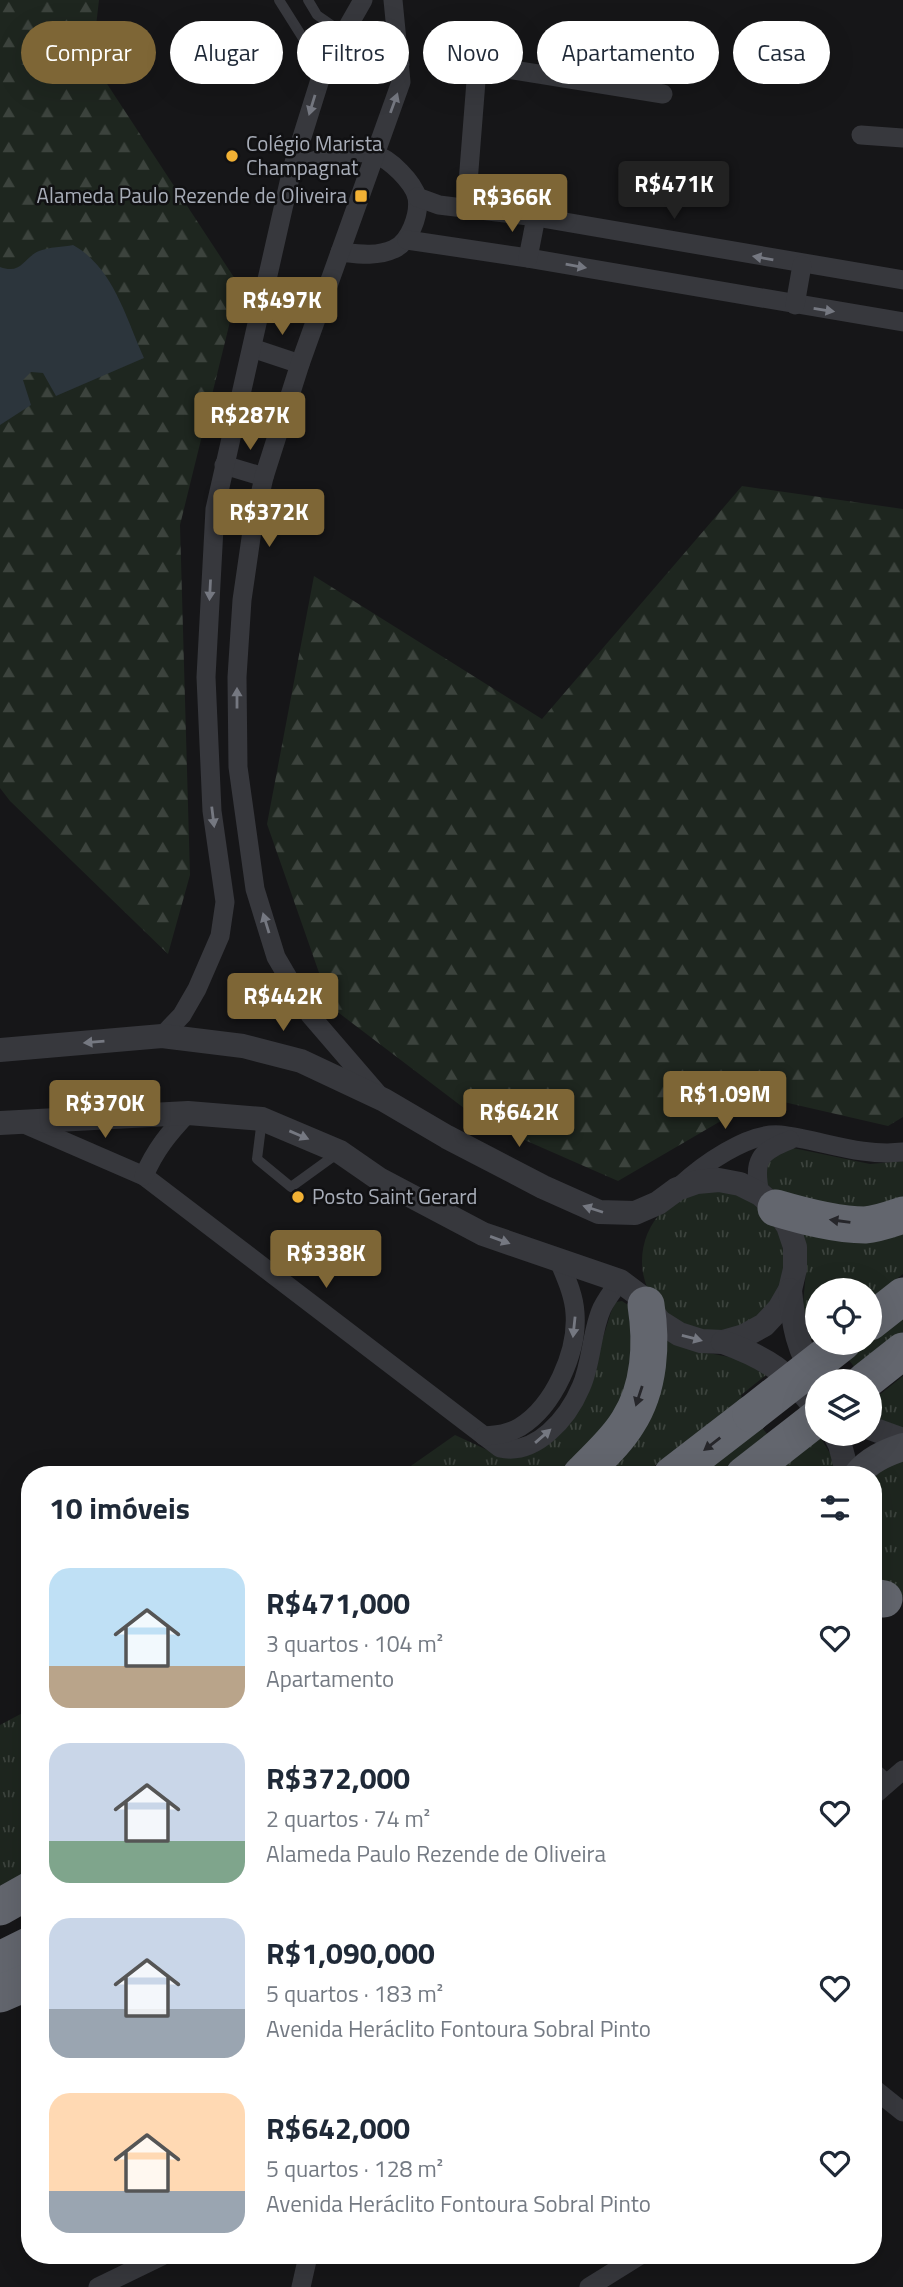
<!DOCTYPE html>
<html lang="pt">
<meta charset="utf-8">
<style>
:root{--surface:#fff;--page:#f2f2f3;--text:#1f2937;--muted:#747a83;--accent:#7e6636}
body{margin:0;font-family:"Titillium Web",sans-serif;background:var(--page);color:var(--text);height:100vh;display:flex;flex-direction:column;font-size:26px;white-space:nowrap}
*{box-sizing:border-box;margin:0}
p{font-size:23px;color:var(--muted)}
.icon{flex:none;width:38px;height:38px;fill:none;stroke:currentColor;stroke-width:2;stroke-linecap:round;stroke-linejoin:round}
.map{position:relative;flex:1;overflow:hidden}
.panel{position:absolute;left:21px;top:1466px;width:861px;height:798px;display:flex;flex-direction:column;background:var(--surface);border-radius:28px;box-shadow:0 7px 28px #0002}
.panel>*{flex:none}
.top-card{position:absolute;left:21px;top:21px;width:861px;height:63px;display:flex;gap:14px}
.controls{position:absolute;left:805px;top:1278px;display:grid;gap:14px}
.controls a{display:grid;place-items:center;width:77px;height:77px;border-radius:50%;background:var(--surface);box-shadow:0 7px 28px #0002;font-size:35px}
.price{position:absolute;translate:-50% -60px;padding:0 16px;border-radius:7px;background:var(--accent);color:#fff;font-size:23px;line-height:46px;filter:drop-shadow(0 2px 4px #0008)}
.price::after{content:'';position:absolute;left:50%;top:42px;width:21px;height:16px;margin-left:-10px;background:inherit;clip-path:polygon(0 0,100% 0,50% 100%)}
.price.active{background:#222;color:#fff}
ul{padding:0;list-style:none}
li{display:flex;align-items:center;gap:21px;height:175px;padding:0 28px}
li span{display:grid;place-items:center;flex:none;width:196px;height:140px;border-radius:21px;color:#555}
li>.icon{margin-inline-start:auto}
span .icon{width:84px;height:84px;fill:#fffc;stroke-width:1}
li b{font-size:30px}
h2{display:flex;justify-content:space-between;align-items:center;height:84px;padding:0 28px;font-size:30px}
.tag{padding:0 24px;border-radius:32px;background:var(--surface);box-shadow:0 7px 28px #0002;font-size:24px;line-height:63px}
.tag.active{background:var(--accent);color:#fff}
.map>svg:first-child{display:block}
.grass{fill:url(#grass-tufts)}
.forest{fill:url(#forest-firs)}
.water{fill:#2c353c}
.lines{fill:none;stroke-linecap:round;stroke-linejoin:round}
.service{stroke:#37383d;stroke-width:10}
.minor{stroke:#37383d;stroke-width:19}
.tertiary{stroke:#37383d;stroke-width:24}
.secondary{stroke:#45474d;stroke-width:28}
.motorway{stroke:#63666e;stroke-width:37}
.motorway-bridge{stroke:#63666e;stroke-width:37}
.oneway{fill:#757881}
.oneway2{fill:#26262a}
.poi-dot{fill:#f2b134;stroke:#111113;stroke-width:2.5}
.labels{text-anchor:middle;stroke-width:5;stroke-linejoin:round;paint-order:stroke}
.poi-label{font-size:21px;fill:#a8adb8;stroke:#111113;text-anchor:start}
</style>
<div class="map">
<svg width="903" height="2287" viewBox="0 0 903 2287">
<defs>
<pattern id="grass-tufts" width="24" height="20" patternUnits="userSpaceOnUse" patternTransform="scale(1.75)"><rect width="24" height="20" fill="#1e261f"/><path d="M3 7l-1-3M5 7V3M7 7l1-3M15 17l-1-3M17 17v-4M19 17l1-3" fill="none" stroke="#3c433d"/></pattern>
<pattern id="forest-firs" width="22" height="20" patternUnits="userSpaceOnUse" patternTransform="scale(1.75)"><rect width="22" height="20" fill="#1e261f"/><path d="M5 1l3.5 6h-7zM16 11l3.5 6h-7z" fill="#3c433d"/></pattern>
</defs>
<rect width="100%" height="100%" fill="#161618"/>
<g class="grass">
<path d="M793 1148 870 1164 903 1161V1207L876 1216 776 1193 766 1183 764 1172 771 1158Z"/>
<circle cx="713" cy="1261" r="71"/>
<path d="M799 1226H903V1274L870 1299V1290H817V1334L807 1343 803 1304 807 1261Z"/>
<path d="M622 1301 634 1309 627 1404 565 1475H398L455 1435 498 1455 514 1458 587 1389 611 1312 616 1302Z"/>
<path d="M903 1312V1332L855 1368 846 1356 864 1342H870V1338Z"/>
<path d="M660 1334 693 1350 734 1358 770 1372 741 1395 742 1398 643 1475H596Z"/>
<path d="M903 1376V1431L880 1424 870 1416C870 1410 873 1406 873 1400Z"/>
<path d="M758 1423 768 1435 717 1475H691Z"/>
<path d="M820 1437 836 1463 837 1475H772Z"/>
<path d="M903 1458V1596L894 1594 873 1581V1475Z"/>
<path d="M30 1709V1880L0 1894V1725Z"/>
</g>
<g class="forest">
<path d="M0 0H99L92 61 239 285 180 525 190 875 168 954 10 801 0 788Z"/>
<path d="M742 486 903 509V1117L888 1126 762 1097 618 1181 481 1121 331 1007 267 824 314 576 542 719Z"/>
</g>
<path class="water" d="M73 245C113 267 126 318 144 358L56 396 43 373 31 372 23 380 31 405 0 425V267C22 275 23 258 39 251 49 247 63 247 73 245Z"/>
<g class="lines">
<g class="service">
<path d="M279 0 323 70"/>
<path d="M308 0 317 15 343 33"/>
<path d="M262 1119 257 1159 291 1187 338 1153"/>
<path d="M873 1766 891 1782"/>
</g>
<g class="minor">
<path d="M343 33C374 39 379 39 400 64"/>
<path d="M861 135 903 138"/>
<path d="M292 169C317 159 348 147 376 155 390 159 413 182 417 197 420 214 410 242 394 249 377 257 358 254 340 252"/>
<path d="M417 197 439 205 536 217 903 280"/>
<path d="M466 208 476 81 484 69 489 66 663 94"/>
<path d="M407 240 528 258 903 322"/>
<path d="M528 258 536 217"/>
<path d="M795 305 802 265"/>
<path d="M252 348 300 364"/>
<path d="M224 465 264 477"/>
<path d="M162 1036 182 1015 197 989 220 936 225 902 212 811 206 677 215 509 292 169 323 70 363 0"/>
<path d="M378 1094 310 1015 276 957 255 889 238 767 237 677 242 600 252 531 264 477 300 364 401 82 393 0"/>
<path d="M22 1123 144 1176 500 1448C536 1456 568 1418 581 1387 592 1363 591 1332 602 1308 607 1298 614 1289 620 1281"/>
<path d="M144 1176C155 1150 169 1133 188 1113"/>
<path d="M680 1186C701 1166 748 1132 780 1135 822 1140 860 1157 903 1152"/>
<path d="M760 1194C753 1160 759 1152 790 1140"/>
<path d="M484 1436C496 1435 509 1434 520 1427 554 1406 578 1352 575 1313 574 1295 566 1278 559 1261"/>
<path d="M873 1796 903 1770"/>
<path d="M873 2088 903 2112"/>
<path d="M98 2287 162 2256"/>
<path d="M301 2287 308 2256"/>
<path d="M589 2287 639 2256"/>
</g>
<g class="tertiary">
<path d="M0 1050 162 1036 243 1046 301 1061 384 1100 447 1137 543 1187 599 1212 635 1213 658 1203 677 1189 697 1182 719 1180 740 1184 760 1194 776 1208 788 1226 795 1247V1269L790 1290 779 1309 764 1325 744 1336 723 1342 701 1341 679 1334 660 1322 640 1296 620 1281 483 1234 379 1179 340 1152 262 1119 188 1113 0 1123"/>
<path d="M790 1290C793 1323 798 1353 818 1380"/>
<path d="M723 1342C767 1358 788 1372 817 1410"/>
<path d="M870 1428 903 1440"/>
<path d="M834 1433 840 1445 848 1475"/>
</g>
<path class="secondary" d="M857 1475C869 1460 885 1453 903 1447"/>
<g class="motorway">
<path d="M776 1208C803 1216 836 1225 865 1225 878 1224 891 1219 903 1215"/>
<path d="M870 1322 903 1296"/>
<path d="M865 1381 903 1351"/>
<path d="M581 1475C597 1458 616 1442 628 1422 650 1388 652 1343 646 1305"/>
<path d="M672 1475 751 1414"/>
<path d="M744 1475 817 1418"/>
<path d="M873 1597 884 1599"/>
<path d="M0 1907 30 1890"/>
<path d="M0 1960 30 1945"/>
<path d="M0 1994 30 1981"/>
</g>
<path class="motorway-bridge" d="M751 1414 843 1342"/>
</g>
<defs><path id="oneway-solid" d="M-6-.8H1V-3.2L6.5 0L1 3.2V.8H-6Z" transform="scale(1.75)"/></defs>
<g class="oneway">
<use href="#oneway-solid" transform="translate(394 103) rotate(-70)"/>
<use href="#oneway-solid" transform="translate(312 105) rotate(107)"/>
<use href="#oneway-solid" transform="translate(763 258) rotate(-170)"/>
<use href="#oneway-solid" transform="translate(576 266) rotate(10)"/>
<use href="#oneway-solid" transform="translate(824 310) rotate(9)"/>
<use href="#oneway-solid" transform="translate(210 590) rotate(93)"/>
<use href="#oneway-solid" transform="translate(237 698) rotate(-90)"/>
<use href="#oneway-solid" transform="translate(213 817) rotate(83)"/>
<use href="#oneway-solid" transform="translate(266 923) rotate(-107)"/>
<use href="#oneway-solid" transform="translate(94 1042) rotate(175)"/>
<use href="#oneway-solid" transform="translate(299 1135) rotate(23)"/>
<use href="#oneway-solid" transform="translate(593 1209) rotate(-162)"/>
<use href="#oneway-solid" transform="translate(500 1240) rotate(20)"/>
<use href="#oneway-solid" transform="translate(574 1327) rotate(96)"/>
<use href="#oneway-solid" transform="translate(692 1338) rotate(15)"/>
<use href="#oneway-solid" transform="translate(543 1436) rotate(-41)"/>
</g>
<g class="oneway2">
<use href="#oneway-solid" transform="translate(840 1221) rotate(-172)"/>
<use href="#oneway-solid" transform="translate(639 1396) rotate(108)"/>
<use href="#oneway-solid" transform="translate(712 1444) rotate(142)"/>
</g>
<g class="poi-dot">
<circle cx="232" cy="156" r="7"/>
<rect x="354" y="189" width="14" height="14" rx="3.5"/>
<circle cx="298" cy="1197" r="7"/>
</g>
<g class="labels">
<g class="poi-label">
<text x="246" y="151">Colégio Marista<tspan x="246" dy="24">Champagnat</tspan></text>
<text x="347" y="203" text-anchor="end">Alameda Paulo Rezende de Oliveira</text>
<text x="312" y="1204">Posto Saint Gerard</text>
</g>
</g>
</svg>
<div class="controls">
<a><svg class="icon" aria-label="locate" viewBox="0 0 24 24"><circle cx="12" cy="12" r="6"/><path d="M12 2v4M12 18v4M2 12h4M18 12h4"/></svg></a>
<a><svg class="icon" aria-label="layers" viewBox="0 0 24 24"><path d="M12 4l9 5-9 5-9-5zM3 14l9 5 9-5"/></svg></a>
</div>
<b class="price active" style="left:674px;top:221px">R$471K</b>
<b class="price" style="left:512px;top:234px">R$366K</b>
<b class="price" style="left:282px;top:337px">R$497K</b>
<b class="price" style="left:250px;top:452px">R$287K</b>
<b class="price" style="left:269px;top:549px">R$372K</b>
<b class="price" style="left:283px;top:1033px">R$442K</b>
<b class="price" style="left:725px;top:1131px">R$1.09M</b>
<b class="price" style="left:105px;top:1140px">R$370K</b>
<b class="price" style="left:519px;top:1149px">R$642K</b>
<b class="price" style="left:326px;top:1290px">R$338K</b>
<div class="top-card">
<a class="tag active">Comprar</a>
<a class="tag">Alugar</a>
<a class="tag">Filtros</a>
<a class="tag">Novo</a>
<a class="tag">Apartamento</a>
<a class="tag">Casa</a>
</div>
<section class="panel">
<h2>10 imóveis<svg class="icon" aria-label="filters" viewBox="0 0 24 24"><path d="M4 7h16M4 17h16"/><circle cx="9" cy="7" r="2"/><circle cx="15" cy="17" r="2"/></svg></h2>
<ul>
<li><span style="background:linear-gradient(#bfe0f5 70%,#b9a48a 0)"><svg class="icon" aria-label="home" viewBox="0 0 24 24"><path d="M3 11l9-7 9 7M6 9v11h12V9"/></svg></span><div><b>R$471,000</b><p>3 quartos · 104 m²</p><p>Apartamento</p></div><svg class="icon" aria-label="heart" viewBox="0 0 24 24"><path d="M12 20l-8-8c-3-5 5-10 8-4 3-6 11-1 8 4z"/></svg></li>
<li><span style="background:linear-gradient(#c9d6e8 70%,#7fa58c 0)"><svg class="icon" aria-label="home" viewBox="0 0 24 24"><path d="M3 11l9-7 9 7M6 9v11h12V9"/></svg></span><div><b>R$372,000</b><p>2 quartos · 74 m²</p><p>Alameda Paulo Rezende de Oliveira</p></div><svg class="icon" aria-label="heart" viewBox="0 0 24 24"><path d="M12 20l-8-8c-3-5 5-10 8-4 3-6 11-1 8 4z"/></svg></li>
<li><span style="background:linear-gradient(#c9d6e8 65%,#9aa5b1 0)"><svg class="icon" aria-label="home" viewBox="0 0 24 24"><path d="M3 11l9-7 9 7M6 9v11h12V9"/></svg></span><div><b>R$1,090,000</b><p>5 quartos · 183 m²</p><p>Avenida Heráclito Fontoura Sobral Pinto</p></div><svg class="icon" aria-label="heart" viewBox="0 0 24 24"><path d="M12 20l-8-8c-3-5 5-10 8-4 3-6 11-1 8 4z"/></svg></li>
<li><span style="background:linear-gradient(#ffd9b3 70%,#9aa5b1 0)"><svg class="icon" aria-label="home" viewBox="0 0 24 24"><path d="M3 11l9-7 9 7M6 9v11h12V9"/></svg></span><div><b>R$642,000</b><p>5 quartos · 128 m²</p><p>Avenida Heráclito Fontoura Sobral Pinto</p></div><svg class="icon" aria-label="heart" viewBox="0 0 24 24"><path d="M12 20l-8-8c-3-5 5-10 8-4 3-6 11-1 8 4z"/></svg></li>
</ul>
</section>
</div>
